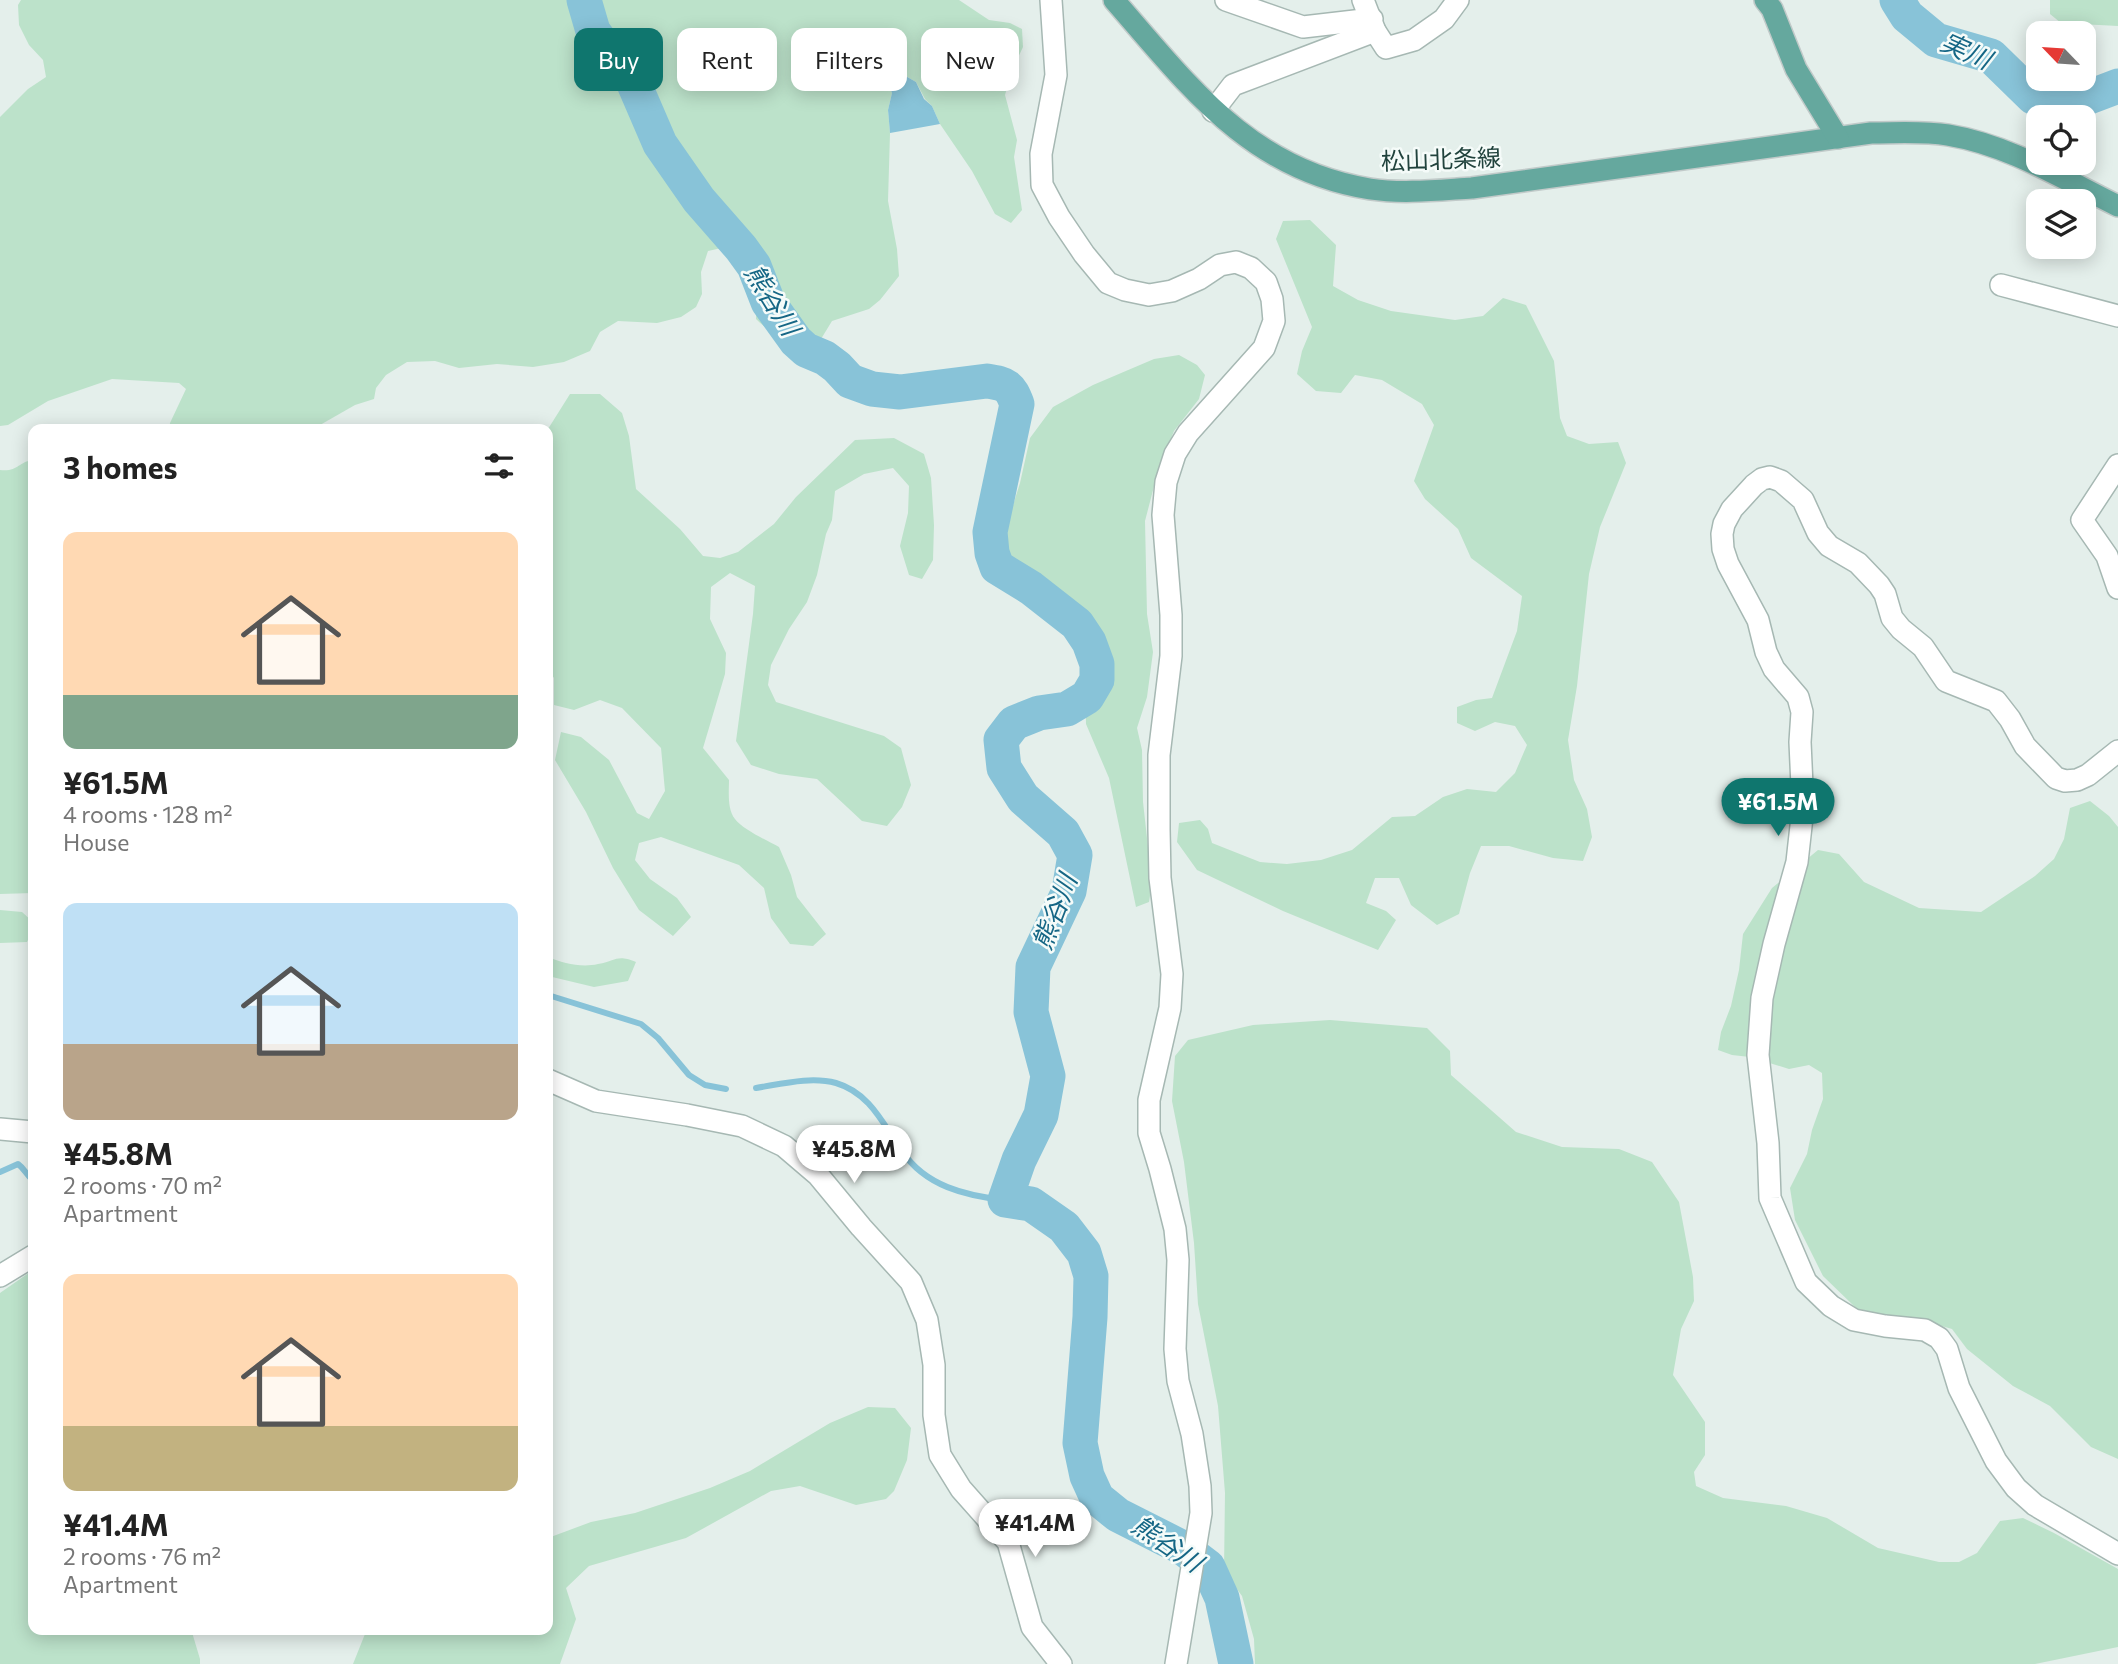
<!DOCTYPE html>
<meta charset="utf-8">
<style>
:root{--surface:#fff;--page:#f6f6f6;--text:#222;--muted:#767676;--accent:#0f766e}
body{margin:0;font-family:Commissioner,"Noto Sans JP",sans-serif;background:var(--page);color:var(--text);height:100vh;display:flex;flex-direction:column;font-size:26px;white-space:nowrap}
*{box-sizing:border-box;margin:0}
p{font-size:23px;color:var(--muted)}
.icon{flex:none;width:38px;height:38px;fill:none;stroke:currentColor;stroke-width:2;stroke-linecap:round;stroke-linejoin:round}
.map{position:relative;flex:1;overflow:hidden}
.drawer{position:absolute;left:28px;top:424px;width:525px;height:1211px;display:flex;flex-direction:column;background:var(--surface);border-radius:14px;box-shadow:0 4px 18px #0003}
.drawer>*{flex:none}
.guide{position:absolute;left:574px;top:28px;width:665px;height:63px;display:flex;gap:14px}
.needle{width:46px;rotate:295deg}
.tools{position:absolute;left:2026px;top:21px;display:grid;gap:14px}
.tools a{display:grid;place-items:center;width:70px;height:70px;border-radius:14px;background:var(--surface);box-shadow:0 4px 18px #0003;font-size:35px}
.price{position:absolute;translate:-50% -60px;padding:0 16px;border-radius:24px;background:#fff;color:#222;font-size:23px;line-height:46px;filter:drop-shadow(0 2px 4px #0008)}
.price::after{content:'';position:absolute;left:50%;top:42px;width:21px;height:16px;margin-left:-10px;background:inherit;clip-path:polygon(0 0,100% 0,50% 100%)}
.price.selected{background:var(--accent);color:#fff}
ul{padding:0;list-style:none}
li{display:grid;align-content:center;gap:14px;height:371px;padding:0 35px}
li span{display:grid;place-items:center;height:217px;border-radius:14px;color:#555}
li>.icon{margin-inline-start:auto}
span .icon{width:126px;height:126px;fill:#fffc;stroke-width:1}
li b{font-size:30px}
h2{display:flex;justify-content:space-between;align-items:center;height:84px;padding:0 35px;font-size:30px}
.pill{padding:0 24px;border-radius:14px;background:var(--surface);box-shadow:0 4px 18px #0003;font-size:24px;line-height:63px}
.pill.selected{background:var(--accent);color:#fff}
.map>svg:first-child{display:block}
.green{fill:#bce2ca}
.water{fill:#88c3d8}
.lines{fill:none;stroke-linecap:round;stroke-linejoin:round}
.stream{stroke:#88c3d8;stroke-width:6}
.river{stroke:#88c3d8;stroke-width:35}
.street-casing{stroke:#a6b8b3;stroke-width:24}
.primary-casing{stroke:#c1cac9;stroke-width:24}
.street{stroke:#fff;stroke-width:21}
.primary{stroke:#65a89e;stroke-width:21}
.labels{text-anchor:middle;stroke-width:5;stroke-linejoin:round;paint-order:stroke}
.street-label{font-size:24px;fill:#21433d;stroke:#f5fbf9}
.water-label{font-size:26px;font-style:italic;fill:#156685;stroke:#f5fbf9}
</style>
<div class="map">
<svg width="2118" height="1664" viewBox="0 0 2118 1664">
<rect width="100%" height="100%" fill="#e4efeb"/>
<g class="green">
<path d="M21 0H959L989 20 1010 23 1022 29 1023 47 1012 70 1005 95 1017 140 1014 157 1022 210 1011 223 995 214 972 171 940 124 932 106 925 99 916 82 902 74 899 55 886 77 892 93 888 110 890 133 888 201 897 249 899 276 880 300 869 309 832 321 821 339 808 351C789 342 771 334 756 319L757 279 740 254 726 247 708 251 701 272 702 294 696 307 681 317 657 323 618 321 600 332 590 351 564 362 533 367 497 364 459 368 435 361 407 362 386 375 376 388 374 399 355 405 313 429H169L170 423 186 389 179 383 112 379 48 401 8 425 0 426V117L28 89 46 77 43 60 29 45 19 25 18 5Z"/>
<path d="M2050 0H2118V26L2061 23 2050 14Z"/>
<path d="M2118 74V100L2098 104 2089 83Z"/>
<path d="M1310 220 1336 245 1333 286 1358 300 1391 311 1455 320 1483 316 1503 298 1526 305 1554 361 1560 418 1567 436 1589 444 1618 442 1626 463 1600 527 1589 574 1577 686 1568 740 1574 780 1587 809 1592 837 1583 861 1553 858 1509 846H1481L1470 873 1459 914 1437 925 1411 905 1399 878H1375L1366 903 1386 911 1396 920 1378 950 1283 911 1197 870 1177 842 1179 823 1200 820 1208 829 1212 843 1260 862 1287 864 1321 860 1352 850 1392 817 1415 816 1443 797 1467 789 1496 792 1515 773 1527 745 1515 726 1495 722 1475 731 1457 723V707L1476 700 1492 698 1517 631 1522 596 1471 558 1458 529 1425 499 1414 481 1434 425 1422 404 1382 380 1355 375 1341 393 1316 391 1297 374 1302 351 1312 327 1276 239 1283 221Z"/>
<path d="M1179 355 1197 365 1205 375 1199 399 1174 431 1158 471 1145 521 1147 614 1153 652 1147 697 1137 728 1142 750 1143 802 1152 883 1149 902 1136 907 1109 778 1086 724 1085 678 1079 647 1050 605 1009 566 1003 537 1020 483 1030 438 1053 407 1093 385 1154 359Z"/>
<path d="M570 394H600L622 413 629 436 636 489 680 529 703 556 720 558 738 552 774 524 796 497 855 440 894 438 924 454 931 478 934 525 933 560 922 579 909 575 900 546 908 513 909 486 893 468 864 474 835 491 832 520 826 534 817 575 807 602 789 629 771 665 768 685 776 702 884 736 901 748 911 785 902 807 887 826 862 821 817 779 779 774 751 765 736 741 753 614 755 586 730 573 711 587 710 619 726 653 725 674 703 748 729 780C729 792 727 809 735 819 742 829 768 841 779 847L791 875 797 897 826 934 813 946 790 944 771 918 764 888 739 865 661 837 639 843 635 860 650 879 677 898 691 917 673 936 639 910 613 868 586 812 555 760 561 732 581 737 609 760 637 813 649 819 665 791 661 748 622 708 600 700 574 710 554 705V678L548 669V429Z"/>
<path d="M33 460V893L0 894V470C18 472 18 462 33 460Z"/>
<path d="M2090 801 2109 816 2118 827V1459L2091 1447 2050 1406 2013 1386 1967 1349 1952 1329 1928 1322 1885 1331 1856 1308 1823 1276 1795 1220 1790 1188 1807 1154 1812 1130 1823 1099 1822 1073 1809 1065 1789 1069 1750 1057 1732 1055 1718 1050 1721 1032 1731 1006 1739 970 1743 934 1772 888 1818 850 1839 854 1864 882 1919 908 1981 912 2035 876 2054 859 2064 839 2070 808Z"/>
<path d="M0 910 22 912 33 922V929L27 942 0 943Z"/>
<path d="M548 957C563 963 581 968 598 964 617 961 616 954 636 962L628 981 594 987 548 976Z"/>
<path d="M1330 1020 1427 1028 1450 1051 1451 1075 1516 1132 1562 1147 1619 1149 1652 1162 1679 1202 1693 1277 1694 1301 1681 1329 1673 1375 1705 1422V1455L1694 1472 1696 1486 1723 1498 1786 1506 1827 1518 1878 1548 1939 1562H1959L1977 1553 2000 1521 2023 1518 2054 1533 2118 1569V1647L2035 1664H1255L1254 1639 1242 1596 1224 1571 1225 1493 1218 1406 1198 1304 1194 1243 1184 1162 1172 1101 1175 1056 1188 1040 1253 1025Z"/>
<path d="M33 1270V1629H191L200 1659V1664H0V1293Z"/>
<path d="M868 1407 895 1408 911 1428 907 1460 894 1491 886 1499 856 1505 800 1486 771 1491 686 1538 589 1566 566 1588 576 1619 560 1664H353L367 1629H548V1538L591 1522 635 1513 710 1488 750 1471 830 1423Z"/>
</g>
<path class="water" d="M890 41 899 55 902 74 916 82 924 99 932 106 940 124 890 133 888 110 892 93 886 77Z"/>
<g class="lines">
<g class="stream">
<path d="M548 995 641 1024 658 1038 689 1075 705 1085 726 1089"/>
<path d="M756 1088C781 1084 811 1076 836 1083 870 1093 883 1124 902 1151 925 1186 966 1196 1005 1200"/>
<path d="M0 1172 18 1164C25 1169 26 1175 33 1180"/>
</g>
<g class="river">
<path d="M584 0 593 31 606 49 632 79 660 144 699 200 741 248 754 266 768 302 796 341 806 350 825 358 837 367 850 381 872 389 900 392 987 381C1007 384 1010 386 1017 404L990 532 992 553 997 567 1031 588 1077 624 1089 642 1097 664V680L1087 697 1067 709 1039 713 1014 723 1001 740 1004 768 1023 798 1063 833 1075 855 1069 891 1033 967 1031 1012 1048 1076 1041 1115 1019 1160 1005 1200 1031 1204 1064 1227 1084 1253 1091 1276 1090 1317 1080 1443 1087 1476 1097 1498 1118 1515 1183 1548 1208 1567 1222 1598 1236 1664"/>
<path d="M1897 0 1907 16 1936 40 1991 56 2033 97 2055 105 2084 99 2118 86"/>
</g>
<g class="street-casing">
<g id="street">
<path d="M1051 0 1056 75 1041 154 1042 185 1059 217 1084 254 1108 283 1125 290 1149 295 1172 291 1199 279 1220 265 1236 262 1251 268 1266 282 1272 299 1274 321 1264 348 1188 433 1175 454 1166 482 1163 515 1171 615V656L1159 755V829L1160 878 1172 974 1170 1008 1149 1100V1133L1160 1169 1175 1229 1178 1260 1175 1349 1178 1381 1192 1434 1200 1486 1201 1513 1176 1664"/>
<path d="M1226 0 1303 27 1372 19"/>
<path d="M1363 0 1375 31 1386 48 1414 40 1444 19 1458 0"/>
<path d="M1213 111 1233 85 1375 31"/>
<path d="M2001 285 2118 316"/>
<path d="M2118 465 2082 520 2107 556 2118 588"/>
<path d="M2118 751 2088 775 2077 780 2065 781 2056 778 2025 746 2010 719 1996 701 1946 681 1923 647 1901 629 1892 618 1885 594 1879 585 1858 563 1829 546 1818 533 1803 500 1781 481 1770 477 1762 479 1754 485 1732 509 1724 524 1722 534 1723 549 1728 564 1758 620 1766 652 1774 669 1798 697 1802 712 1800 742 1803 808 1797 862 1774 944 1762 998 1758 1055 1768 1143 1770 1198 1806 1282 1831 1306 1854 1320 1885 1326 1925 1330 1939 1338 1947 1349 1959 1388 1996 1461 2016 1488 2035 1505 2118 1554"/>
<path d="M548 1080 596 1101 687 1115 742 1126 784 1146 818 1175 861 1227 911 1282 927 1320 934 1365V1415L940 1455 961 1489 1008 1542 1032 1627 1061 1664"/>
<path d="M0 1129 33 1132"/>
<path d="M0 1276 33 1256"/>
</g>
</g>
<g class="primary-casing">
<g id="primary">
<path d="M1114 0C1189 86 1250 170 1370 189 1403 194 1439 190 1472 188L1871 133C1897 133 1922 131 1948 135 2009 145 2063 179 2118 206"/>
<path d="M1765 0 1772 9 1796 69 1838 138"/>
</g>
</g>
<use href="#street" class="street"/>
<use href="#primary" class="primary"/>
</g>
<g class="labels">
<g class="street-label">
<text transform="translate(1441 160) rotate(-2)" y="8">松山北条線</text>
</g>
<g class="water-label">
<text transform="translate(1966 51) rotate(24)" y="9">実川</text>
<text transform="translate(772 300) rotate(58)" y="9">熊谷川</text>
<text transform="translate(1055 912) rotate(-69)" y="9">熊谷川</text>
<text transform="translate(1167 1544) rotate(34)" y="9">熊谷川</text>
</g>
</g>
</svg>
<div class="tools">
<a><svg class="needle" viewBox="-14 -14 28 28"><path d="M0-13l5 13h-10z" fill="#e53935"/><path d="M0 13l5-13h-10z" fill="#767676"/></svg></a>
<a><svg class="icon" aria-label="locate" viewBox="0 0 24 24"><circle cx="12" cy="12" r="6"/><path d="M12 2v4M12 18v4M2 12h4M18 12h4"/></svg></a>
<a><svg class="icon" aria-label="layers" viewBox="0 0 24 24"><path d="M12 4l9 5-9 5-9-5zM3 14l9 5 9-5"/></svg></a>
</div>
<b class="price selected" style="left:1778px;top:838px">¥61.5M</b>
<b class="price" style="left:854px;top:1185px">¥45.8M</b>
<b class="price" style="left:1035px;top:1559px">¥41.4M</b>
<div class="guide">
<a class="pill selected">Buy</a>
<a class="pill">Rent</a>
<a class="pill">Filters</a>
<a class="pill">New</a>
</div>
<section class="drawer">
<h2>3 homes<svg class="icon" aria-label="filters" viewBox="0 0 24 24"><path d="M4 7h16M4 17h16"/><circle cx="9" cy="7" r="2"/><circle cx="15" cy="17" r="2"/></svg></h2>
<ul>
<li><span style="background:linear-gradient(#ffd9b3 75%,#7fa58c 0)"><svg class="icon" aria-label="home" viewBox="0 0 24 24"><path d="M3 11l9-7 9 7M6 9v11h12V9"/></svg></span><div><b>¥61.5M</b><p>4 rooms · 128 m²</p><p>House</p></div></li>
<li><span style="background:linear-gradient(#bfe0f5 65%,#b9a48a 0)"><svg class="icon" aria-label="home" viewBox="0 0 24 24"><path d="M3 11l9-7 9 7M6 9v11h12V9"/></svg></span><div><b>¥45.8M</b><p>2 rooms · 70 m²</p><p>Apartment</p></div></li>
<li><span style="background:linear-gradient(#ffd9b3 70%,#c2b280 0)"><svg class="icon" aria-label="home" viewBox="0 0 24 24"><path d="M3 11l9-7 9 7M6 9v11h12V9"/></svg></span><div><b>¥41.4M</b><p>2 rooms · 76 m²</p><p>Apartment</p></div></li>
</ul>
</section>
</div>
